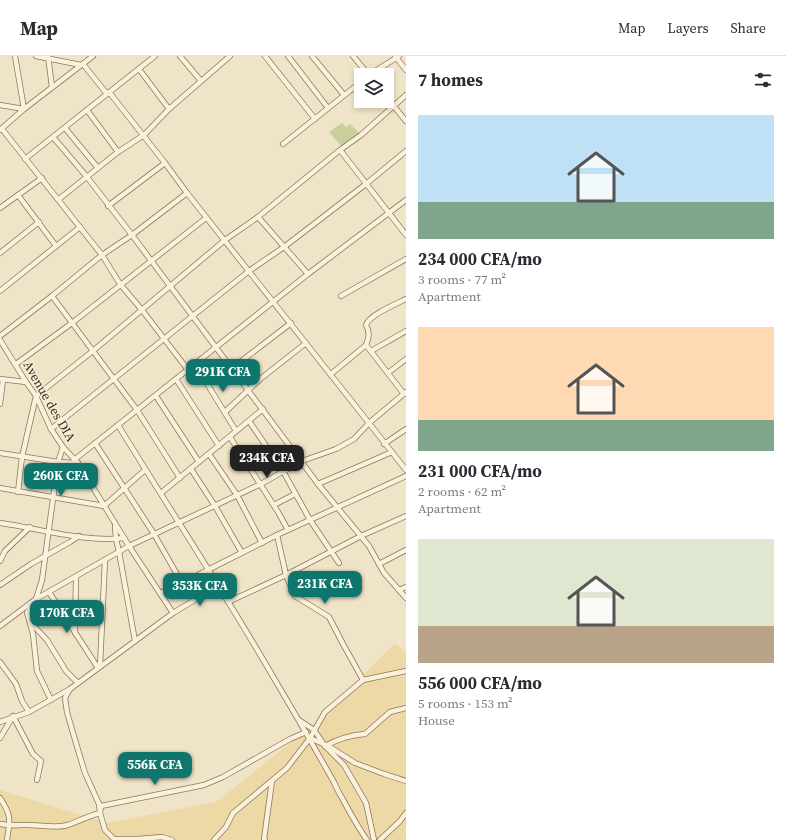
<!DOCTYPE html>
<meta charset="utf-8">
<style>
:root{--surface:#fff;--page:#f2f2f3;--text:#2b2b33;--muted:#7c7c81;--line:#e1e1e2;--accent:#0f766e}
body{margin:0;font-family:"Source Serif 4",serif;background:var(--page);color:var(--text);height:100vh;display:flex;flex-direction:column;font-size:15px;white-space:nowrap}
*{box-sizing:border-box;margin:0}
p{font-size:13px;color:var(--muted)}
.icon{flex:none;width:22px;height:22px;fill:none;stroke:currentColor;stroke-width:2;stroke-linecap:round;stroke-linejoin:round}
.map{position:relative;flex:1;overflow:hidden}
.sheet{display:flex;flex-direction:column;background:var(--surface);width:380px}
.sheet>*{flex:none}
.fabs{position:absolute;left:354px;top:12px;display:grid;gap:8px}
.fabs a{display:grid;place-items:center;width:40px;height:40px;border-radius:0px;background:var(--surface);box-shadow:0 2px 6px #0003;font-size:20px}
.price{position:absolute;translate:-50% -34px;padding:0 9px;border-radius:8px;background:var(--accent);color:#fff;font-size:13px;line-height:26px;filter:drop-shadow(0 1px 2px #0008)}
.price::after{content:'';position:absolute;left:50%;top:24px;width:12px;height:9px;margin-left:-6px;background:inherit;clip-path:polygon(0 0,100% 0,50% 100%)}
.price.on{background:#222;color:#fff}
ul{padding:0;list-style:none}
li{display:grid;align-content:center;gap:8px;height:212px;padding:0 12px}
li span{display:grid;place-items:center;height:124px;border-radius:0px;color:#555}
li>.icon{margin-inline-start:auto}
span .icon{width:72px;height:72px;fill:#fffc;stroke-width:1}
li b{font-size:17px}
h2{display:flex;justify-content:space-between;align-items:center;height:48px;padding:0 12px;font-size:17px}
header{display:flex;align-items:center;gap:24px;box-sizing:border-box;height:56px;padding:0 20px;background:var(--surface);border-bottom:1px solid var(--line)}
header strong{font-size:19px}
nav{display:flex;gap:22px;margin-inline-start:auto;font-size:14px}
main{display:flex;flex:1;min-height:0}
.map>svg:first-child{display:block}
.green{fill:#c9cf9b}
.sand{fill:#ecd9a5}
.lines{fill:none;stroke-linecap:round;stroke-linejoin:round}
.minor-casing{stroke:#8d765c;stroke-width:6}
.minor{stroke:#faf1dc;stroke-width:4.5}
.labels{text-anchor:middle;stroke-width:3.5;stroke-linejoin:round;paint-order:stroke}
.street-label{font-size:13px;fill:#3d2e20;stroke:#f7eed8}
</style>
<header>
<strong>Map</strong>
<nav><a>Map</a><a>Layers</a><a>Share</a></nav>
</header>
<main>
<div class="map">
<svg width="406" height="784" viewBox="0 0 406 784">
<rect width="100%" height="100%" fill="#f0e4c8"/>
<path class="green" d="M342 67 346 71 350 68 361 79 341 90 329 76Z"/>
<path class="sand" d="M395 587 406 597V784H0V734L107 767 216 746 314 668Z"/>
<g class="lines">
<g class="minor-casing">
<g id="minor">
<path d="M36 0 81 9"/>
<path d="M48 0 52 31"/>
<path d="M180 0 201 25"/>
<path d="M265 0 315 63"/>
<path d="M288 0 328 52"/>
<path d="M312 0 344 39"/>
<path d="M353 0 369 19"/>
<path d="M395 0 406 14"/>
<path d="M83 8 107 38"/>
<path d="M139 13 169 53"/>
<path d="M369 19 399 0"/>
<path d="M109 36 165 107 187 137 406 414"/>
<path d="M387 42 406 65"/>
<path d="M0 49 24 53 15 0"/>
<path d="M87 54 118 96"/>
<path d="M65 72 98 112"/>
<path d="M2 73 102 199 120 228 142 254 188 314"/>
<path d="M0 74 24 53 93 0"/>
<path d="M53 81 87 121 132 179 318 428 369 490 384 517 406 542"/>
<path d="M283 88 361 26"/>
<path d="M340 94 406 179"/>
<path d="M25 103 155 0"/>
<path d="M18 139 56 190"/>
<path d="M59 143 118 96 144 79 169 53 230 0"/>
<path d="M108 150 165 107"/>
<path d="M0 152 42 122"/>
<path d="M258 161 308 218"/>
<path d="M0 197 39 166"/>
<path d="M0 235 80 171"/>
<path d="M52 240 137 354 180 422"/>
<path d="M341 240 406 203"/>
<path d="M0 280 52 240 102 199 132 179 187 137"/>
<path d="M0 284 26 326 36 340 51 373 63 391 78 407 129 490 173 557"/>
<path d="M366 289C369 281 370 276 366 269 369 259 396 248 406 243"/>
<path d="M371 295 406 275"/>
<path d="M16 308 72 267 206 162"/>
<path d="M195 308 236 375"/>
<path d="M231 313 291 267"/>
<path d="M388 317 406 303"/>
<path d="M331 318 366 289 404 338"/>
<path d="M0 323 26 326"/>
<path d="M176 323 219 390"/>
<path d="M156 340 199 406"/>
<path d="M0 348 3 324"/>
<path d="M225 356 259 324 306 287"/>
<path d="M249 365 283 415 310 464 339 507"/>
<path d="M118 369C170 454 225 537 275 624 294 656 313 689 331 721 335 727 337 734 341 740 349 755 357 770 367 784"/>
<path d="M51 373 249 215 284 191 366 128 406 95"/>
<path d="M230 381 278 456 288 474"/>
<path d="M95 387 154 478 182 527"/>
<path d="M384 388 406 373"/>
<path d="M63 391 58 406 78 407"/>
<path d="M0 397 58 406 42 524 36 543 27 557 33 578 37 615 51 644"/>
<path d="M209 398 237 439 262 487"/>
<path d="M74 404 308 218 406 144"/>
<path d="M191 413 215 450 242 497"/>
<path d="M318 428 392 396"/>
<path d="M0 432 104 450 145 414"/>
<path d="M18 436 22 401 36 340 94 294 225 184 258 161 340 94 361 79 406 39"/>
<path d="M161 437 263 353"/>
<path d="M274 449 295 438"/>
<path d="M0 467C37 472 87 487 124 482"/>
<path d="M115 470 116 483 119 496 135 585"/>
<path d="M277 479 286 519 295 540 329 561 343 588 363 624"/>
<path d="M0 505 5 495 30 471"/>
<path d="M379 508 406 494"/>
<path d="M0 529 31 508 70 486 79 480"/>
<path d="M399 534 406 531"/>
<path d="M49 536 98 612"/>
<path d="M160 537 182 527 277 479 406 420"/>
<path d="M228 546 286 519 361 480 406 460"/>
<path d="M32 568 47 584 66 615 78 627"/>
<path d="M0 570 36 543 129 490 261 428 302 405 336 393 354 383 369 367 406 336"/>
<path d="M75 577 76 521"/>
<path d="M0 606 16 628 22 645 29 656"/>
<path d="M100 610 105 504"/>
<path d="M70 633 65 642 67 656 73 677 85 717 99 748 100 757 105 774 114 783H138L162 781 172 784"/>
<path d="M13 660 33 698 41 705 37 724"/>
<path d="M299 664 314 674 325 690 344 709 366 747 374 784"/>
<path d="M0 666 29 656 70 633 173 557 218 530"/>
<path d="M0 682 13 660"/>
<path d="M310 682 330 691 355 707 384 718 406 725"/>
<path d="M325 690C338 683 351 679 365 678L390 656 406 652"/>
<path d="M0 742C12 760 10 764 7 784"/>
<path d="M0 768C9 770 15 769 24 769 38 768 54 773 68 769 79 765 88 760 100 757L101 750 204 729 223 721 290 683 306 676"/>
<path d="M214 784 226 771 233 757 287 712 310 682 325 656 363 624 406 615"/>
<path d="M265 784 264 783 272 725"/>
<path d="M380 784 400 765 406 757"/>
</g>
</g>
<use href="#minor" class="minor"/>
</g>
<g class="labels">
<g class="street-label">
<text transform="translate(50 345) rotate(60)" y="5">Avenue des DIA</text>
</g>
</g>
</svg>
<div class="fabs">
<a><svg class="icon" aria-label="layers" viewBox="0 0 24 24"><path d="M12 4l9 5-9 5-9-5zM3 14l9 5 9-5"/></svg></a>
</div>
<b class="price" style="left:223px;top:337px">291K CFA</b>
<b class="price on" style="left:267px;top:423px">234K CFA</b>
<b class="price" style="left:61px;top:441px">260K CFA</b>
<b class="price" style="left:325px;top:549px">231K CFA</b>
<b class="price" style="left:200px;top:551px">353K CFA</b>
<b class="price" style="left:67px;top:578px">170K CFA</b>
<b class="price" style="left:155px;top:730px">556K CFA</b>
</div>
<section class="sheet">
<h2>7 homes<svg class="icon" aria-label="filters" viewBox="0 0 24 24"><path d="M4 7h16M4 17h16"/><circle cx="9" cy="7" r="2"/><circle cx="15" cy="17" r="2"/></svg></h2>
<ul>
<li><span style="background:linear-gradient(#bfe0f5 70%,#7fa58c 0)"><svg class="icon" aria-label="home" viewBox="0 0 24 24"><path d="M3 11l9-7 9 7M6 9v11h12V9"/></svg></span><div><b>234 000 CFA/mo</b><p>3 rooms · 77 m²</p><p>Apartment</p></div></li>
<li><span style="background:linear-gradient(#ffd9b3 75%,#7fa58c 0)"><svg class="icon" aria-label="home" viewBox="0 0 24 24"><path d="M3 11l9-7 9 7M6 9v11h12V9"/></svg></span><div><b>231 000 CFA/mo</b><p>2 rooms · 62 m²</p><p>Apartment</p></div></li>
<li><span style="background:linear-gradient(#dfe7d0 70%,#b9a48a 0)"><svg class="icon" aria-label="home" viewBox="0 0 24 24"><path d="M3 11l9-7 9 7M6 9v11h12V9"/></svg></span><div><b>556 000 CFA/mo</b><p>5 rooms · 153 m²</p><p>House</p></div></li>
</ul>
</section>
</main>
